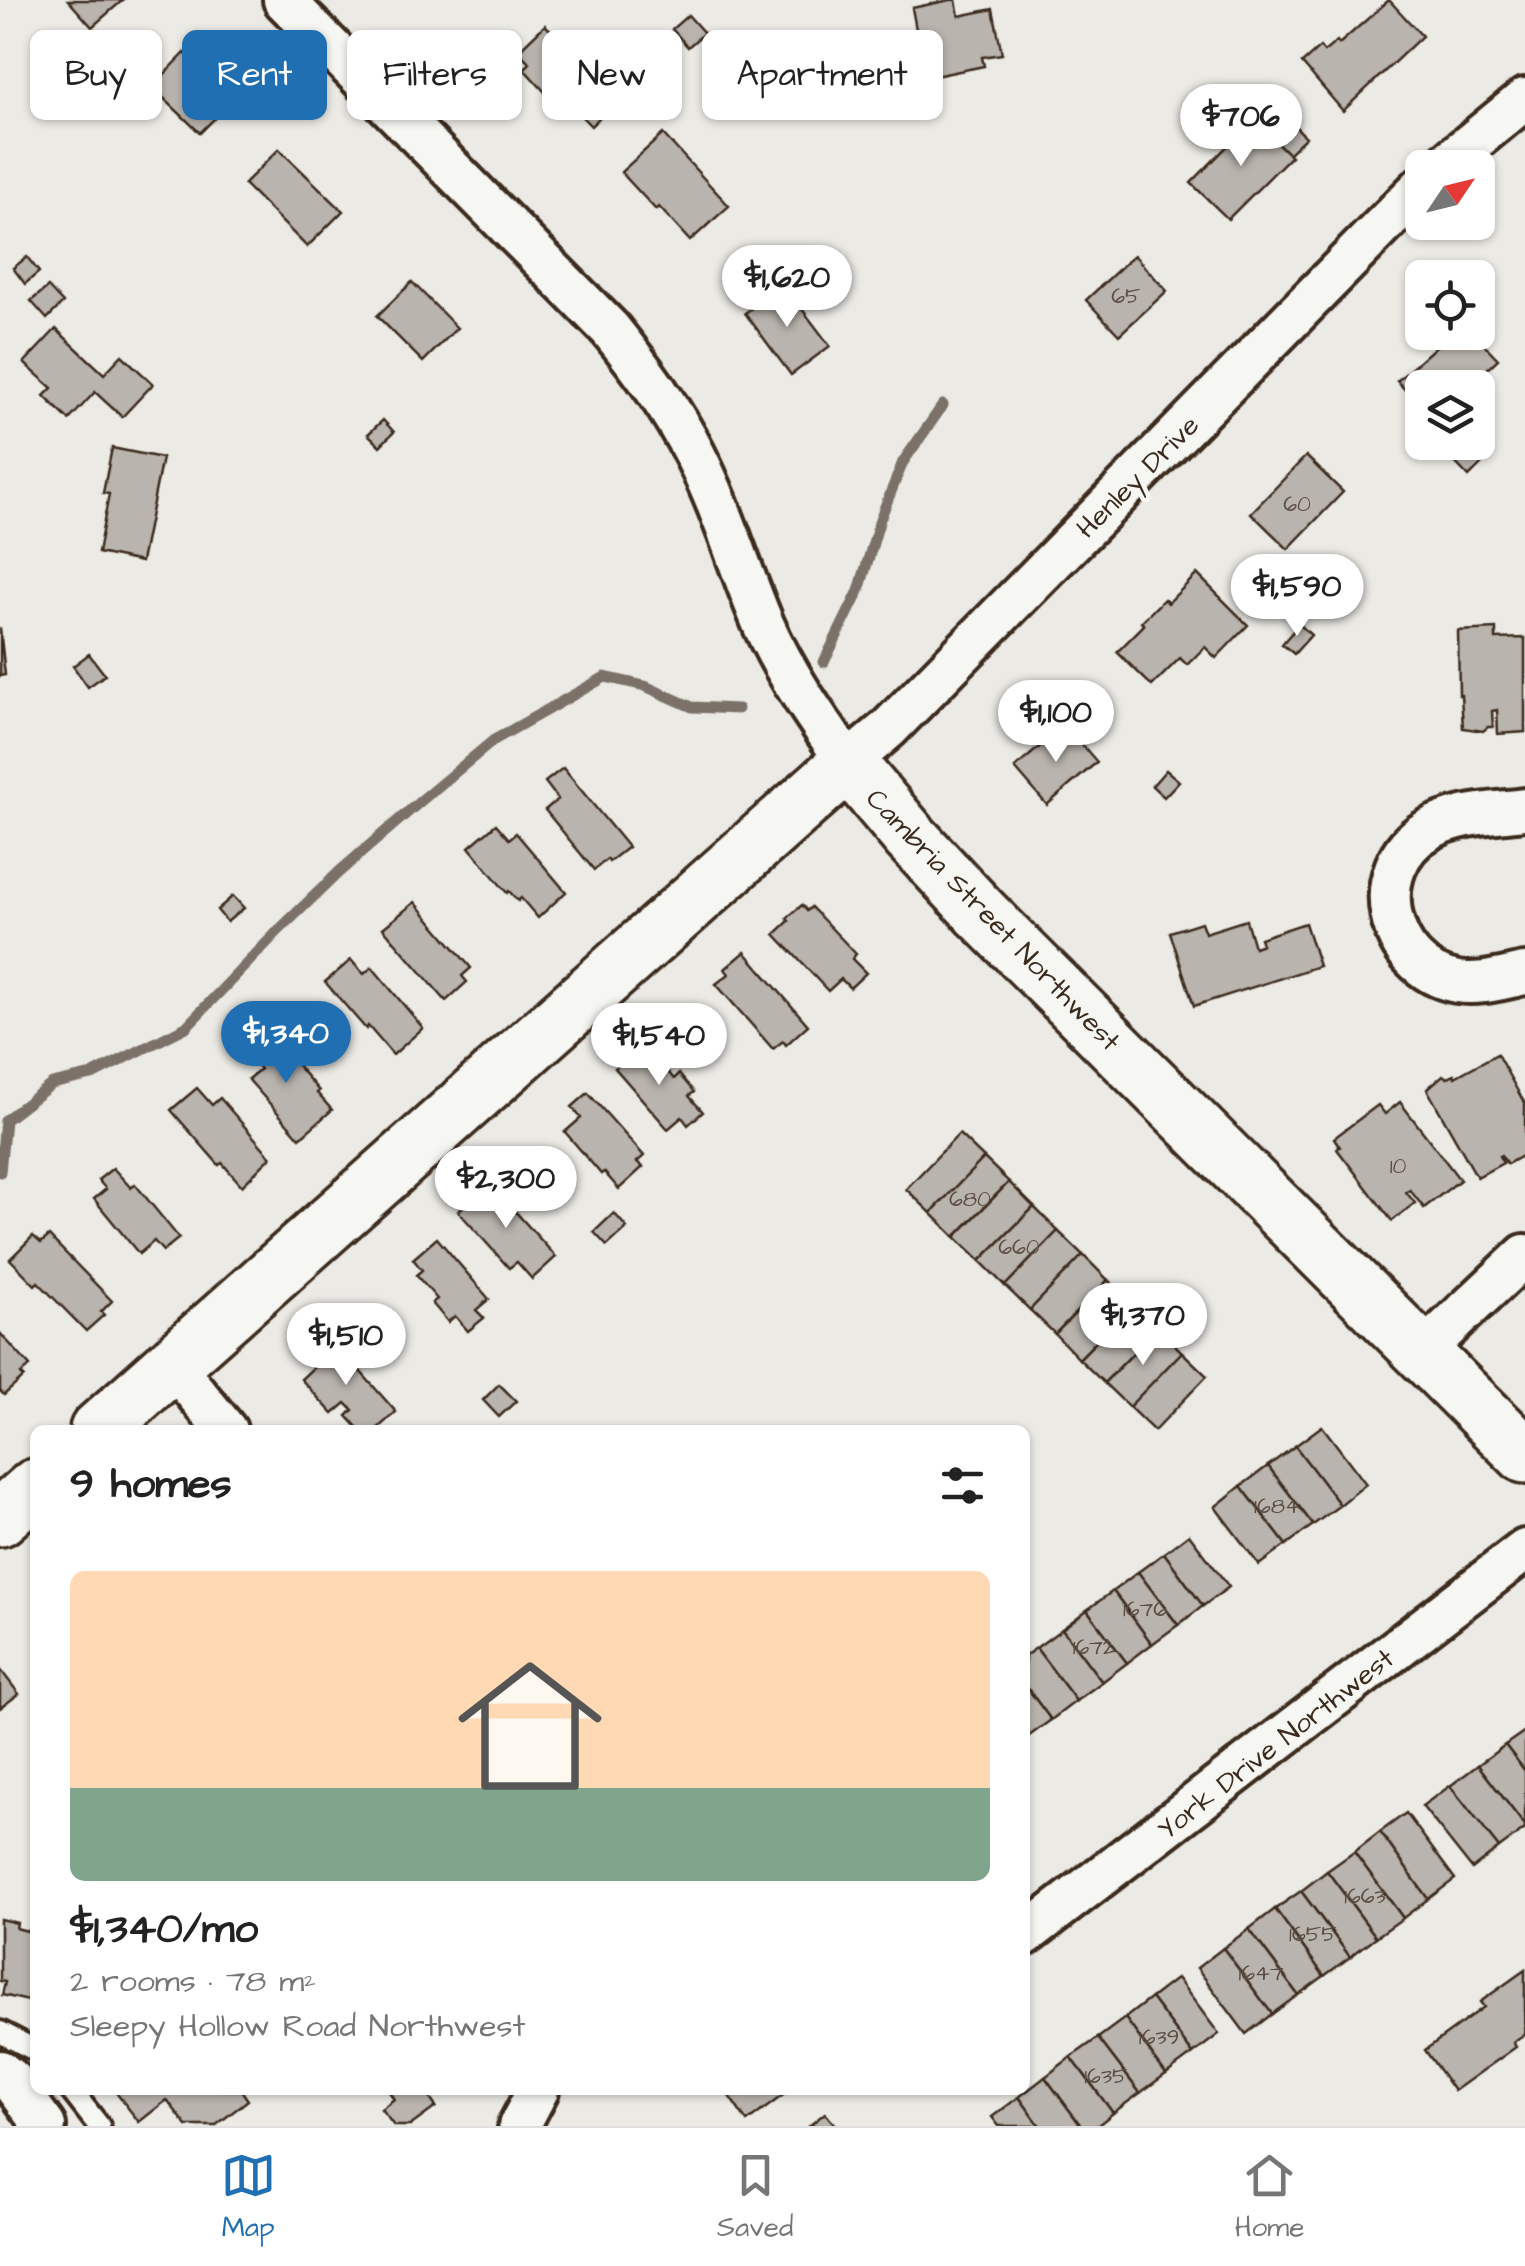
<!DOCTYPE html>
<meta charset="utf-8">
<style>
:root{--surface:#fff;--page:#f2f2f2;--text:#222;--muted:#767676;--line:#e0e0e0;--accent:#1f6fb2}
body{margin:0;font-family:"Architects Daughter",sans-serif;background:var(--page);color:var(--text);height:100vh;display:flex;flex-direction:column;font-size:38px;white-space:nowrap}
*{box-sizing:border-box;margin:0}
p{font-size:32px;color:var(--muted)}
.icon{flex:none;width:55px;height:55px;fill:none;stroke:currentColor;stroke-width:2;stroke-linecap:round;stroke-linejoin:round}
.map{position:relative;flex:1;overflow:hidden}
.details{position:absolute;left:30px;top:1425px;width:1000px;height:670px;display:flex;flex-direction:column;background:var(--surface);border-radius:15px;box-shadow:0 2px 8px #0004}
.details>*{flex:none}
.banner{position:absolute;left:30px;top:30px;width:1000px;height:90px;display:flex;gap:20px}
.needle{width:65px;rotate:55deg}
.controls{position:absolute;left:1405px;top:150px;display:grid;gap:20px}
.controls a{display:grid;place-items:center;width:90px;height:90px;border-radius:15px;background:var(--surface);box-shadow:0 2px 8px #0004;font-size:50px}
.price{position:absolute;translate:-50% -85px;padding:0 22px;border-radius:35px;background:#fff;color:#222;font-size:32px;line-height:65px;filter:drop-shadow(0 2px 5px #0008)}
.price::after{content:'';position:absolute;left:50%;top:60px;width:30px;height:22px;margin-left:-15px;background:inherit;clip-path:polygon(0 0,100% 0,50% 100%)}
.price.on{background:var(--accent);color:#fff}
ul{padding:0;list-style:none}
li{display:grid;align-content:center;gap:20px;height:530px;padding:0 40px}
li+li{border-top:2px solid var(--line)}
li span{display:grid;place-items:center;height:310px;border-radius:15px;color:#555}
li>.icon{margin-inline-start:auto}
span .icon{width:180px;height:180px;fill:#fffc;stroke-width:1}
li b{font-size:42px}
h2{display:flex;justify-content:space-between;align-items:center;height:120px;padding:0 40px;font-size:42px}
.chip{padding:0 35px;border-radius:15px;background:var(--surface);box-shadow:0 2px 8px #0004;font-size:35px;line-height:90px}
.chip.on{background:var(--accent);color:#fff}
.tab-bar{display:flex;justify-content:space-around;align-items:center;height:140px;border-top:2px solid var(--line);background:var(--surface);font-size:28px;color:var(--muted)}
.tab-bar a{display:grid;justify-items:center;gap:5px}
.tab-bar .on{color:var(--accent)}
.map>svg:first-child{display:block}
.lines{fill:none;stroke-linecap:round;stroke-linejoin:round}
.stream{stroke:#7c7167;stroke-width:11}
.building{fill:#bab4ae;stroke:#3b2a1e;stroke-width:2.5}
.lane-casing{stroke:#3b2a1e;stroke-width:28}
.street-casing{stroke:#3b2a1e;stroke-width:48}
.secondary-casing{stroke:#3b2a1e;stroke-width:62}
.lane{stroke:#f6f6f2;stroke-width:20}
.street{stroke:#f6f6f2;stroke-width:40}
.secondary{stroke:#f6f6f2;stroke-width:55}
.labels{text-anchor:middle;stroke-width:9;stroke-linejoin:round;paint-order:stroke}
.number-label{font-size:22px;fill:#5b4c42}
.street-label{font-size:28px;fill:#3b2a1e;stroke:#f6f6f2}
</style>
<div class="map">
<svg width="1525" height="2126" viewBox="0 0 1525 2126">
<rect width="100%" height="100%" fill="#ebeae5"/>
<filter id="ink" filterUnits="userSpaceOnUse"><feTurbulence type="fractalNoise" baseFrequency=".01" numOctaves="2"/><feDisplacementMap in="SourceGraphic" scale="20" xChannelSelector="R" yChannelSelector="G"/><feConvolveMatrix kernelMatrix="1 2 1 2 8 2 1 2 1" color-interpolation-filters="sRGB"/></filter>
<g filter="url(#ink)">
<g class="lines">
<g class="stream">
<path d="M824 662 859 591 880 519 903 462 943 405"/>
<path d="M0 1172 5 1120 52 1084 92 1075 186 1027 278 931 339 872 423 799 494 740 605 677 645 686 692 707 738 709"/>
</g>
</g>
<g class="building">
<path d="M68 0H123L92 27Z"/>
<path d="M950 0H956L959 16 993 9 1002 54 982 57 984 66 925 78 912 8Z"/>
<path d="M1389 0 1422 36 1343 111 1302 63 1320 47 1324 52 1337 41 1339 44Z"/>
<path d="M688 15 704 33 688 47 672 29Z"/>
<path d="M545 25 561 40 555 46 577 69 584 62 619 98 591 126 552 86 545 92 524 69 530 63 518 51Z"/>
<path d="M185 53 233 100 200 133 152 87Z"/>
<path d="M1257 88 1306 137 1288 154 1239 106Z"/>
<path d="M1253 120 1291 156 1228 219 1191 183Z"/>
<path d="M663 134 729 206 690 241 659 207 656 210 621 172Z"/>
<path d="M279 149 343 211 307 247 244 184Z"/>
<path d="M1134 255 1167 291 1119 335 1086 300Z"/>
<path d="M27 257 39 272 25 284 13 268Z"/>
<path d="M412 282 457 328 423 362 377 316Z"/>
<path d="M783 284 830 346 791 375 745 313Z"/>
<path d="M48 287 63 303 47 319 31 301Z"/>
<path d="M56 329 104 374 122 355 153 384 122 417 95 392 69 420 44 396 52 388 24 363Z"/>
<path d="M1452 332H1472L1498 359 1467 388H1422V408L1397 381Z"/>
<path d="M383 420 394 432 380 446 368 434Z"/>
<path d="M1466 446 1483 463 1469 477 1452 459Z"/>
<path d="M112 448 162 458 141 562 98 553 109 494 103 493Z"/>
<path d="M1306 456 1343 492 1288 549 1251 513Z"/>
<path d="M1197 574 1248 625 1216 658 1205 647 1187 665 1180 658 1152 686 1117 652 1144 625 1141 622 1164 599 1168 603Z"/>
<path d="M1299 624 1311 635 1294 654 1282 644Z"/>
<path d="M0 628 5 675 0 676Z"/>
<path d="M1496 629V639L1525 638V732L1498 734 1497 710 1492 711 1493 727H1488L1483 731 1463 728 1461 695H1459L1458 631Z"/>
<path d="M89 654 105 675 88 687 73 666Z"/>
<path d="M1065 725 1097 762 1047 805 1015 768Z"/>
<path d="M563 768 628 847 609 862 607 859 594 870 545 810 558 799 545 782Z"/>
<path d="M1166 770 1179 781 1164 797 1152 786Z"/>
<path d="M496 824 509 839 516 833 566 892 538 918 521 898 518 901 509 891 507 893 469 847Z"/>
<path d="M233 896 244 908 227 922 217 910Z"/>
<path d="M415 902 471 968 462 976 467 982 446 1001 383 928Z"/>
<path d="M802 905 807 911 811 907 856 954 852 959 866 973 850 988 841 979 828 991 775 934 789 921 787 918Z"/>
<path d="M1246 920 1254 947 1262 944 1260 938 1305 923 1319 966 1194 1006 1170 932 1201 922 1205 933Z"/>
<path d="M745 952 808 1025 786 1045 783 1041 773 1049 716 984 729 974 725 969Z"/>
<path d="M351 960 364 974 372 967 423 1028 393 1055 368 1026 366 1029 325 982Z"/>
<path d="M268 1031 319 1091 317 1093 332 1110 300 1138 248 1079 260 1069 244 1051Z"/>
<path d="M643 1043 674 1079 679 1074 694 1092 689 1096 703 1112 688 1125 682 1117 668 1129 615 1068Z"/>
<path d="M1497 1054 1525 1104V1154L1507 1164 1501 1155 1499 1156 1503 1163 1477 1177 1427 1089 1443 1075 1447 1078 1454 1074 1455 1077Z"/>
<path d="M197 1088 212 1105 220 1098 271 1157 242 1186 222 1163 219 1165 171 1110Z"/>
<path d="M588 1093 644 1156 637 1162 643 1167 619 1189 604 1172 601 1174 565 1132 581 1118 572 1107Z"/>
<path d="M1400 1102 1460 1180 1424 1208 1410 1190 1406 1192 1415 1203 1392 1221 1337 1149 1340 1147 1334 1138 1378 1105 1385 1114Z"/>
<path d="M959 1134 984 1158 931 1213 906 1189Z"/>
<path d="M984 1158 1009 1182 955 1237 931 1213Z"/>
<path d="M113 1168 131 1188 135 1184 179 1238 163 1251 154 1241 139 1254 94 1199 106 1189 98 1180Z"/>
<path d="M487 1180 556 1257 532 1279 517 1262 509 1268 458 1211 469 1202 466 1199Z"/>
<path d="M1009 1182 1034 1207 980 1261 955 1237Z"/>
<path d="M1034 1207 1058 1231 1005 1286 980 1261Z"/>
<path d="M614 1213 627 1228 607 1246 594 1232Z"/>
<path d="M1058 1231 1083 1255 1030 1310 1005 1286Z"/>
<path d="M33 1236 41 1243 49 1236 112 1301 101 1312 104 1315 86 1331 38 1282 35 1285 10 1259Z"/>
<path d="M437 1238 489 1299 476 1310 484 1318 468 1331 455 1316 448 1322 432 1303 437 1299 416 1275 422 1270 413 1259Z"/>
<path d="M1083 1255 1108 1280 1055 1334 1030 1310Z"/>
<path d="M1108 1280 1133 1304 1079 1359 1055 1334Z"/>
<path d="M1133 1304 1158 1328 1104 1383 1079 1359Z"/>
<path d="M1158 1328 1182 1352 1129 1407 1104 1383Z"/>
<path d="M0 1333 30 1366 21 1374 24 1377 4 1395 0 1391Z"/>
<path d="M330 1337 396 1412 376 1430H360L347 1416 353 1410 346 1403 333 1414 301 1379 314 1367 307 1358Z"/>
<path d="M1182 1352 1207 1376 1154 1431 1129 1407Z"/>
<path d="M499 1384 516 1401 499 1417 483 1400Z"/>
<path d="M1322 1426 1366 1484 1340 1505 1295 1446Z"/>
<path d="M1295 1446 1340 1505 1313 1525 1268 1466Z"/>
<path d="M1268 1466 1313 1525 1286 1545 1241 1486Z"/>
<path d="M1241 1486 1286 1545 1259 1565 1215 1507Z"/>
<path d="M1189 1534 1229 1587 1203 1606 1164 1553Z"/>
<path d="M1164 1553 1203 1606 1178 1625 1138 1572Z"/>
<path d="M1138 1572 1178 1625 1152 1644 1113 1591Z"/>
<path d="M1113 1591 1152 1644 1127 1663 1087 1610Z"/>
<path d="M1087 1610 1127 1663 1102 1682 1062 1629Z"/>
<path d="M1062 1629 1102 1682 1076 1701 1036 1648Z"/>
<path d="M1036 1648 1076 1701 1051 1720 1025 1685V1656Z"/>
<path d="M0 1669 19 1694 0 1708Z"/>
<path d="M1025 1685 1051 1720 1025 1739Z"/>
<path d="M1525 1731V1771L1505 1745Z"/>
<path d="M1505 1745 1525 1771V1826L1478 1765Z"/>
<path d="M1478 1765 1525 1826V1829L1499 1848 1450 1786Z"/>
<path d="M1450 1786 1499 1848 1472 1869 1422 1806Z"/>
<path d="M1406 1813 1455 1879 1428 1899 1380 1832Z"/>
<path d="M1380 1832 1428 1899 1403 1918 1354 1852Z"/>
<path d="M1354 1852 1403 1918 1376 1937 1327 1871Z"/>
<path d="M1327 1871 1376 1937 1350 1957 1301 1891Z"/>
<path d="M1301 1891 1350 1957 1324 1976 1275 1909Z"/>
<path d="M1275 1909 1324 1976 1298 1995 1249 1929Z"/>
<path d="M0 1919 17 1923 16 1928 35 1933 33 2002 2 1995 5 1982 0 1981Z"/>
<path d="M1249 1929 1298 1995 1272 2014 1223 1948Z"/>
<path d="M1223 1948 1272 2014 1246 2034 1197 1968Z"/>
<path d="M1525 1970V2034L1513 2042 1516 2047 1454 2091 1425 2050 1484 2007 1480 2002Z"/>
<path d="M1177 1978 1219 2034 1193 2054 1151 1998Z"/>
<path d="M1151 1998 1193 2054 1166 2074 1125 2018Z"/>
<path d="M1125 2018 1166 2074 1140 2093 1098 2038Z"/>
<path d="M1098 2038 1140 2093 1113 2113 1071 2057Z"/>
<path d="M1071 2057 1113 2113 1097 2126H1081L1045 2077Z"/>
<path d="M1045 2077 1081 2126H1040L1019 2097Z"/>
<path d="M114 2090H241L248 2100 215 2126H187L167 2100 139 2122Z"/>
<path d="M388 2090H424L436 2107 410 2126H394L381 2109 394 2099Z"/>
<path d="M725 2090H790L747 2122Z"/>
<path d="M1019 2097 1040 2126H999L992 2117Z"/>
<path d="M825 2113 836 2126H809Z"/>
</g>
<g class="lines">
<g class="lane-casing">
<g id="lane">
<path d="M0 2032 35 2050"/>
<path d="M71 2090 99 2126"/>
</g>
</g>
<g class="street-casing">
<g id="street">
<path d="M284 0 610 329C642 369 672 409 695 455 723 510 740 570 764 626 786 675 817 719 848 763L889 728 1422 186"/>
<path d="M1441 168 1525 99"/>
<path d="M1525 809C1493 813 1457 813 1428 830 1364 867 1385 969 1457 982 1479 986 1504 978 1525 974"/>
<path d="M1423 1351 1525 1255"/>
<path d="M172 1364 226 1430"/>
<path d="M1025 1935 1525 1550"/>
<path d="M0 2071 11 2080 45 2126"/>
<path d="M519 2126 538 2090"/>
</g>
</g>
<g class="secondary-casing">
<g id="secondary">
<path d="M98 1430 848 763 910 837 980 912 1525 1455"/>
<path d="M0 1518 35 1487"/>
</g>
</g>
<use href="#lane" class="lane"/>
<use href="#street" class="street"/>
<use href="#secondary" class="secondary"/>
</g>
</g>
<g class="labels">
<g class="number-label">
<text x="1126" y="303">65</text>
<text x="1297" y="511">60</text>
<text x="1398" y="1173">10</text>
<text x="970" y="1206">680</text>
<text x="1019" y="1254">660</text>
<text x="1277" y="1513">1684</text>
<text x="1145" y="1616">1676</text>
<text x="1094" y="1654">1672</text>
<text x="1365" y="1903">1663</text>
<text x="1313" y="1941">1655</text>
<text x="1261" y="1980">1647</text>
<text x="1159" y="2044">1639</text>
<text x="1106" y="2083">1635</text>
</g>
<g class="street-label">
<text transform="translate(1137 476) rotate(-45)" y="10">Henley Drive</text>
<text transform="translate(994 919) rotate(46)" y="10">Cambria Street Northwest</text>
<text transform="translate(1275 1743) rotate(-38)" y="10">York Drive Northwest</text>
</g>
</g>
</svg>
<div class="controls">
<a><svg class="needle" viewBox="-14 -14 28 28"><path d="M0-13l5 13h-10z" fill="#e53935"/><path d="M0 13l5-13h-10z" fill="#767676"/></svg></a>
<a><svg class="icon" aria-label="locate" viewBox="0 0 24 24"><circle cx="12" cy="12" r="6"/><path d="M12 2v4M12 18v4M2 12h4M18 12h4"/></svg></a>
<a><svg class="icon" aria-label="layers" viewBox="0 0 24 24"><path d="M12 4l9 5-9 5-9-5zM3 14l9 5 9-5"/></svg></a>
</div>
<b class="price" style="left:1241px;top:169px">$706</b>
<b class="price" style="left:787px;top:330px">$1,620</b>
<b class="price" style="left:1297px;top:639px">$1,590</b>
<b class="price" style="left:1056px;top:765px">$1,100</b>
<b class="price on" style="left:286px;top:1086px">$1,340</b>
<b class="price" style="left:659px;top:1088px">$1,540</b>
<b class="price" style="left:506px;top:1231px">$2,300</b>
<b class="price" style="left:1143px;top:1368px">$1,370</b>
<b class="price" style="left:346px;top:1388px">$1,510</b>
<div class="banner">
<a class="chip">Buy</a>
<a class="chip on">Rent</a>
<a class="chip">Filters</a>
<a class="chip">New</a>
<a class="chip">Apartment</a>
</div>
<section class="details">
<h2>9 homes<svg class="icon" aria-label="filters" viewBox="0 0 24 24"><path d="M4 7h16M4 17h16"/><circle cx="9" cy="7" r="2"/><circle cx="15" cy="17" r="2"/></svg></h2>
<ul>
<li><span style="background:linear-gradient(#ffd9b3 70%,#7fa58c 0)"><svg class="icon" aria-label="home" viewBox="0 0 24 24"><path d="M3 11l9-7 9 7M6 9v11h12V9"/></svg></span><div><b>$1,340/mo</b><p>2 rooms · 78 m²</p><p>Sleepy Hollow Road Northwest</p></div></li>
</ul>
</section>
</div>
<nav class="tab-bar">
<a class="on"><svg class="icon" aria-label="map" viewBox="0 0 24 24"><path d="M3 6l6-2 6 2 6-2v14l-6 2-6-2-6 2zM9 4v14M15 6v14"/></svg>Map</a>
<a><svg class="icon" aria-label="saved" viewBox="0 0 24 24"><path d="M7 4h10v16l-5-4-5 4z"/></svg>Saved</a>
<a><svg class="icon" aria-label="home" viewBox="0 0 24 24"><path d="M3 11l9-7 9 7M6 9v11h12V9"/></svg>Home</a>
</nav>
